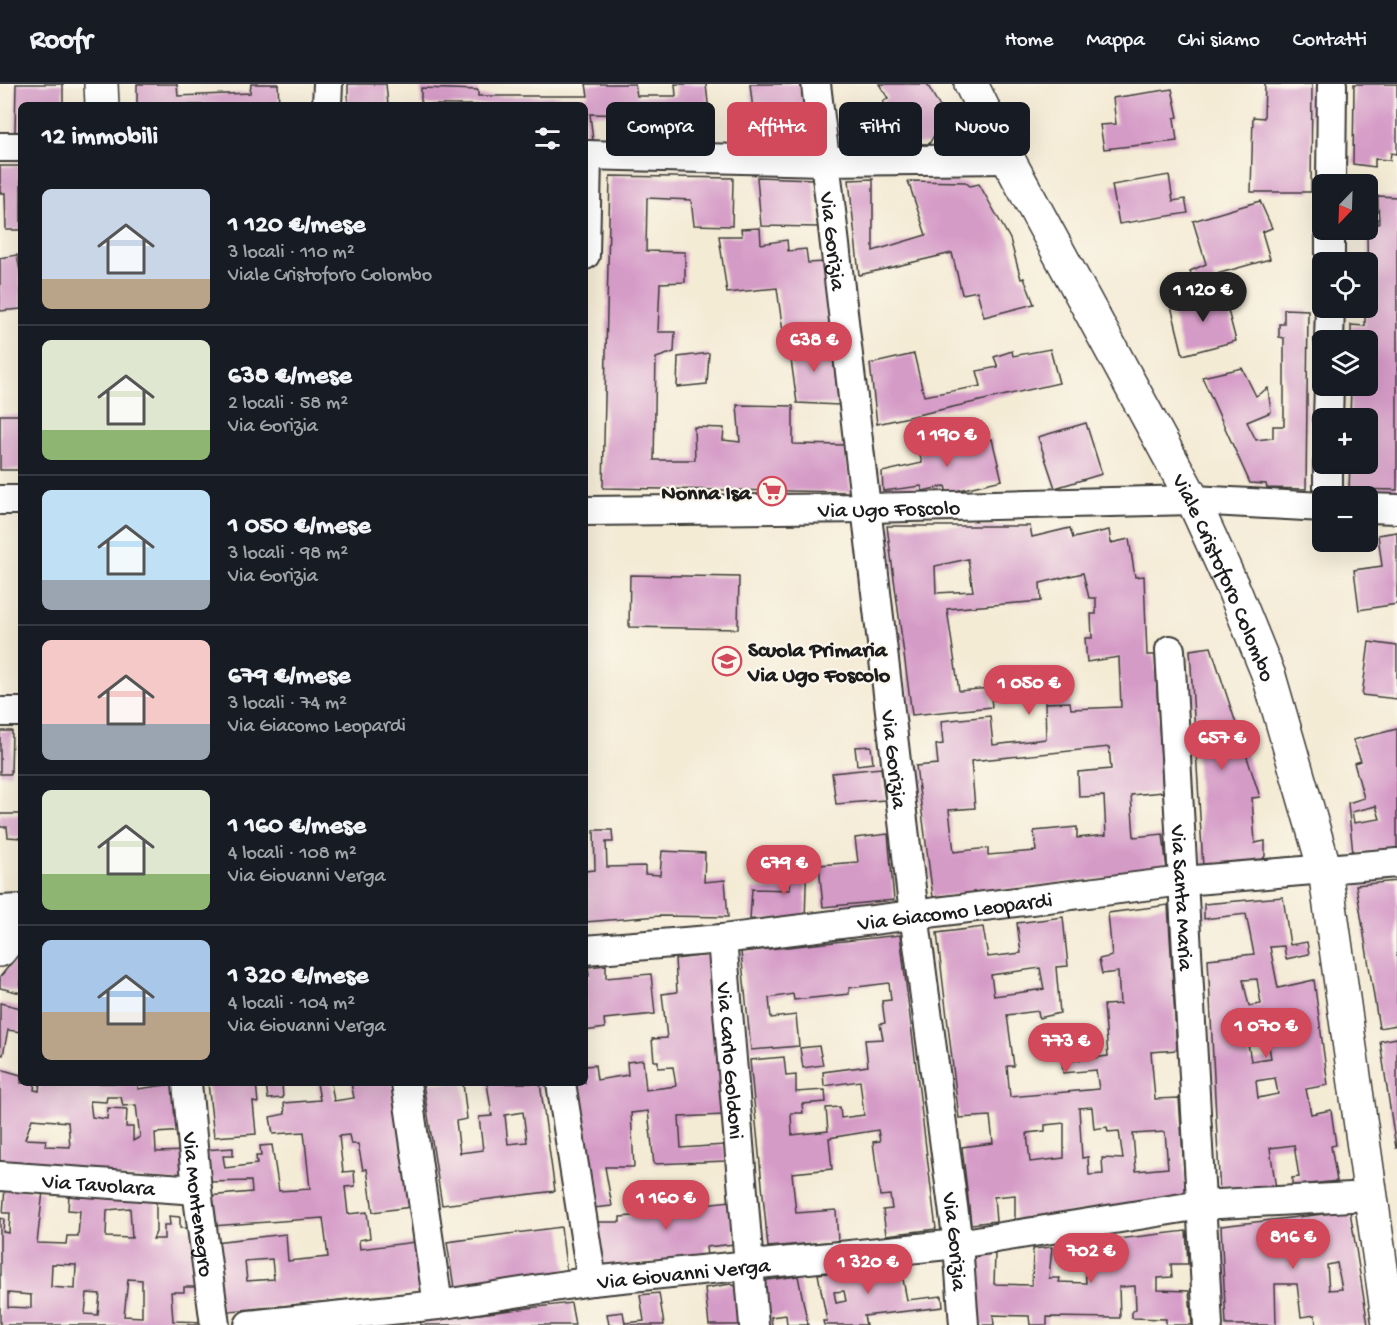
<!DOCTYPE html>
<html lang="it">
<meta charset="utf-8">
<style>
:root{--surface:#171b24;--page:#20242c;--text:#f1f3f6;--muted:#9ea1a6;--line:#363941;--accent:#d1495b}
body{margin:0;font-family:"Gochi Hand",sans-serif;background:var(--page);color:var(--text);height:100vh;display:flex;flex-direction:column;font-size:22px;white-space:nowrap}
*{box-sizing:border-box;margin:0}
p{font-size:20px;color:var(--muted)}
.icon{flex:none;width:33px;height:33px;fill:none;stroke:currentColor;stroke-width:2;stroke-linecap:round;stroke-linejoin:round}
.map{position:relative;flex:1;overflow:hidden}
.details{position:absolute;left:18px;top:18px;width:570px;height:984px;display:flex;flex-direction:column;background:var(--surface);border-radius:9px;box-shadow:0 6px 24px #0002}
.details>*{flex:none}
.guide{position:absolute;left:606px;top:18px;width:570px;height:54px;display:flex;gap:12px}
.needle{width:39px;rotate:203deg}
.controls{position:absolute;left:1312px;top:90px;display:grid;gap:12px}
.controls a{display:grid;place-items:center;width:66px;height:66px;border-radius:9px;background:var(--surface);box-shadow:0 6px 24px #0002;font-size:30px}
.price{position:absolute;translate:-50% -51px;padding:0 14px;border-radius:21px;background:var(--accent);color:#fff;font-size:20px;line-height:39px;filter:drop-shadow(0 2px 3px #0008)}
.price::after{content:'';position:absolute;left:50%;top:36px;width:18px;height:14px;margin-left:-9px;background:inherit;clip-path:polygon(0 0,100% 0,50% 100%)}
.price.on{background:#222;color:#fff}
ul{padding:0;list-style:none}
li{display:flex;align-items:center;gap:18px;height:150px;padding:0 24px}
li+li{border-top:2px solid var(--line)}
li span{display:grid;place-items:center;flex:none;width:168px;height:120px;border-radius:9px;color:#555}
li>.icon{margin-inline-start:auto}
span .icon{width:72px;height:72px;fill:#fffc;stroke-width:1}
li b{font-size:26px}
h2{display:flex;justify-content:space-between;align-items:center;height:72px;padding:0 24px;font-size:26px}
.tag{padding:0 21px;border-radius:9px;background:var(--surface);box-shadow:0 6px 24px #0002;font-size:21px;line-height:54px}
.tag.on{background:var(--accent);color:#fff}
header{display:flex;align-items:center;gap:36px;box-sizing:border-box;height:84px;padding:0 30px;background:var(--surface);border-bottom:2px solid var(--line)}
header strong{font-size:28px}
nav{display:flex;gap:33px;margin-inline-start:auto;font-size:21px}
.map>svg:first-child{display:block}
.building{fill:#d59bc7;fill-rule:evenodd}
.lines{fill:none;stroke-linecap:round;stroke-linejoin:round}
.street-casing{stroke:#3c3b38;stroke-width:32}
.secondary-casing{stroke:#3c3b38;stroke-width:36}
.street{stroke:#fff;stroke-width:28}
.secondary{stroke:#fff;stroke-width:33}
.labels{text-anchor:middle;stroke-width:4.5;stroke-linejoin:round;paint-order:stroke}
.street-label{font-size:22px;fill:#1c1c1c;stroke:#fbf7ec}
.poi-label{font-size:22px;font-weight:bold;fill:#1c1c1c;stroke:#fbf7ec;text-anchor:end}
</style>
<header>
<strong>Roofr</strong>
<nav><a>Home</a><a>Mappa</a><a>Chi siamo</a><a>Contatti</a></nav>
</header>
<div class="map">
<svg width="1397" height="1241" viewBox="0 0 1397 1241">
<rect width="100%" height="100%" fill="#fbf7ec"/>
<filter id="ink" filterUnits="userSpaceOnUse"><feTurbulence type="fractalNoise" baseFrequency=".0167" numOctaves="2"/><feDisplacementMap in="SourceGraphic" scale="12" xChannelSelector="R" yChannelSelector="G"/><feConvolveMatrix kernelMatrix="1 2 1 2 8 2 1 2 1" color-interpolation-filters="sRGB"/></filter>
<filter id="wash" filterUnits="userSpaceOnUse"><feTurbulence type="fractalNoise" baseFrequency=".008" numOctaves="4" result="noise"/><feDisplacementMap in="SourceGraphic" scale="24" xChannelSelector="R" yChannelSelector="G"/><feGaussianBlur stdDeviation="1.35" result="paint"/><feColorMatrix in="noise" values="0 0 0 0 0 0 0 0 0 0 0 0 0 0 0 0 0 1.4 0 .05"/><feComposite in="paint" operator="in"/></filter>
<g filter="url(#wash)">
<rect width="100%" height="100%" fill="#f4ebd5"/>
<g id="blocks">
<g class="building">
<path d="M16 0H63V21H21V48H15Z"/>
<path d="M137 0H177L178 12 250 9 251 0H278L279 21H137Z"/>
<path d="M348 0H386L388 21H348Z"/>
<path d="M586 0H635L637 12H676L675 0H706L712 58 640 57 637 31 590 30 593 57H585V21H421V4L478 6V12H588Z"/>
<path d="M750 0H801L808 59 740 60V44H755Z"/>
<path d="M879 0H927L945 32 929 60 899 59 882 32 889 28 883 17 888 14Z"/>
<path d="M1265 0H1312L1311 108H1251L1253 33 1264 34Z"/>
<path d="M1354 0H1397V70L1391 69 1390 76 1375 75V83L1353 80Z"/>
<path d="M1172 5 1178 33 1174 34 1177 57 1104 65 1100 41 1116 40 1113 14Z"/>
<path d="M0 82H21V146H6L5 109H0Z"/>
<path d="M1169 91 1173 117 1185 115 1188 129 1119 140 1112 101Z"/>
<path d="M610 92 733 94 732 142 694 141 691 116 647 114 646 167 685 168V198L660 199 658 248H675L674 268 656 274 654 376H695L694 343 724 344 723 356 740 358 737 321 793 322V360L845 361 851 408 603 404Z"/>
<path d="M757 93 813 95 819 143 761 142Z"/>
<path d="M873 95V167L926 151 908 97 965 98 970 102 979 100 1010 155 1021 195 1024 194 1034 220 984 233 977 207 962 210 952 169 859 191 849 96Z"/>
<path d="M1378 112 1397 113V406L1349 405 1350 380H1368V334H1350L1351 302H1368V256H1351V241L1365 242V224H1368L1367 146 1368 141 1379 140Z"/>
<path d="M1260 117 1272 144 1262 148 1270 175 1213 191 1216 200 1196 205 1190 187 1206 180 1193 137Z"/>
<path d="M760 144 761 160 787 156 788 167 806 165 808 179 825 178 830 241 783 248 777 204 727 209 719 152H742L741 145Z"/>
<path d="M17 171 21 192V225L0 227V174Z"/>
<path d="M1223 207 1236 257 1183 271 1171 222Z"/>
<path d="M1284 225 1308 226 1306 405 1267 404 1266 400 1250 399 1202 293 1242 284 1256 312 1268 304 1271 328 1247 338 1256 356 1273 354V342H1284V254L1279 253V240H1284Z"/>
<path d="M831 257 839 321 797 319 789 261Z"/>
<path d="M1050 265 1059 299 877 340 870 280 914 270 924 312 981 302 977 287 998 283 994 273 1012 267 1013 272Z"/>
<path d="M709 269 707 300 677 303 678 273Z"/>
<rect x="0" y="331" width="21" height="55"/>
<path d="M1086 339 1102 390 1055 404 1038 353Z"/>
<path d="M942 353 945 367 992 355 1002 396 947 409 945 402 923 407 921 402 883 407 882 388 922 379 917 360Z"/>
<path d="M887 442H1030L1032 453 1070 444 1073 454 1109 446 1111 459 1129 455 1135 493 1144 492 1147 571H1155L1163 708 1131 711 1134 753 1163 750 1167 787 933 813 916 682 938 680 936 661 943 660 941 637 990 632 993 661 1046 655 1045 619 1070 618 1071 625 1121 623 1119 573 1087 578 1085 554H1092L1091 530H1096V514H1089L1083 489 1040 499 1041 517 947 525 959 607 990 604 992 623 912 631ZM968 475 973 507 936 509 935 482ZM1109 663 1111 685 1078 688 1079 713 1104 712 1106 751 1077 754V743L1034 747 1036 767 988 771V764L954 768 949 726 975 724 971 677Z"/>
<path d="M1397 448V520L1359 526 1354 486 1382 482 1378 451Z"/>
<path d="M630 491 739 493 738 545 629 543Z"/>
<path d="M1369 558 1397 562V615L1362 611Z"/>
<path d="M1211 563 1260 713 1252 714 1255 759 1265 757V772L1262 776 1203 783 1190 566Z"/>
<path d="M1397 645V764L1353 770 1348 719 1364 714 1354 679 1361 677 1353 656ZM1376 722 1380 735 1354 739 1352 728Z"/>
<path d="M0 647H12L11 690H0Z"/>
<path d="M871 662 873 679 857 681 855 663Z"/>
<path d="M881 684 885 716 836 720 832 689Z"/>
<path d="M0 730H21V754L8 753 7 743H0Z"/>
<path d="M594 746H612L613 758H606L607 783 645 782V790L660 791 662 767 705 769 704 798 725 796 728 833 660 832 585 838V787L595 786Z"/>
<path d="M888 750 894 816 823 823 819 781 858 778 855 754Z"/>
<path d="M792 767 807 769 805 837 750 835 752 805 790 806Z"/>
<path d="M1397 797V941L1379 944 1356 801Z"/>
<path d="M1283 813 1290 861 1307 858 1309 870 1286 875 1284 862 1270 863 1278 904 1314 896 1328 1001 1306 1005 1311 1030 1331 1026 1336 1061 1331 1062 1337 1097 1292 1102V1094L1299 1093 1294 1061 1270 1064 1276 1105 1220 1112 1208 875 1254 870 1246 830 1204 835V820ZM1257 895 1261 920 1249 922 1243 896ZM1264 934 1271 974 1251 977 1244 937ZM1275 994 1278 1010 1258 1014 1256 997Z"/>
<path d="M1168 821 1177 966 1151 968 1155 1015 1179 1014 1186 1115 1015 1136V1111L994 1113 996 1137 971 1140 962 1063 993 1059 990 1032 959 1034 937 849 983 843 988 873 1021 869 1017 839 1063 833 1068 882 1056 883 1060 929 1039 934 1038 927 1007 931 1014 982H1007L1010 1013 1099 1005 1096 986 1063 989 1062 978 1108 972 1104 921 1120 920 1118 888 1102 890 1099 875 1112 872 1108 829ZM1040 884 1044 905 994 912 991 891ZM1092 1023 1094 1045 1107 1043 1108 1048 1119 1047 1123 1075 1102 1074 1103 1090 1089 1091 1088 1073 1082 1074 1079 1024ZM1064 1039V1074L1030 1078 1027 1049 1045 1047V1041ZM1165 1048 1168 1084 1136 1087 1133 1050Z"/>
<path d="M900 851 936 1145 886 1151 883 1126 892 1125 890 1111 880 1112 873 1058 880 1057 878 1046 829 1054 832 1085 792 1089 796 1129 836 1126 838 1157 768 1163 750 976 784 973 786 992 796 991V1008L825 1006 826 1018 802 1020 803 1029H791L792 1051 828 1047 826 1024 840 1023 841 1034 864 1031 860 997 824 1002 823 988 868 982 865 956 883 955 880 940 885 939 882 917 891 916 889 899 849 904V910L794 916 793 910 769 914 771 934 796 931 799 962 751 966 741 868Z"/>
<path d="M18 871 21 873V909L0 904V893Z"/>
<path d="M709 871 724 1031 679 1033 681 1064 724 1061 726 1077 654 1080 648 1027 631 1029 634 1083H605L612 1122 593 1124 576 999H585V982L595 981 597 996 628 991 627 978 643 976 646 1006 676 1002 673 983 658 984V977H654L652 955 667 954 662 910 677 908 675 875Z"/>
<path d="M606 881V894L651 890 655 930 604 935 605 944 585 947V893L589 892 588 883Z"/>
<path d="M0 919 21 924V948L8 946 3 971 0 970Z"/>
<path d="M1397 954V1064H1396L1380 957Z"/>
<path d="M819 962 823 981 803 984 800 964Z"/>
<path d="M0 985 21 991V999H35L34 1006 39 1007 40 999H138V1005L180 999 186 1047 155 1049 156 1068 187 1067 190 1099 0 1083ZM107 1013H121L123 1022 136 1021 140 1053 133 1057V1043H126L127 1025 108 1024 107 1035 92 1033 90 1017 106 1018ZM32 1035 68 1038 70 1063 45 1062 46 1056 25 1055Z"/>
<path d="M208 999H256L258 1019 253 1018 256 1050 214 1053Z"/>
<path d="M266 999H282L283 1014 268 1015Z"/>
<path d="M317 999H331L334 1017 354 1014 351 999H393L411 1123 373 1128 367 1085 363 1086 358 1060H351L349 1051 339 1052 343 1088 354 1087 355 1102 345 1103 348 1130 367 1128 370 1154 359 1156 360 1165 415 1158 422 1208 221 1228 214 1158 286 1150 288 1177 328 1173 323 1134 212 1142 208 1112 252 1108 251 1097 207 1098 203 1066 233 1064V1072H223L225 1084 257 1080 256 1072H261L260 1062 272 1061 279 1107 310 1105 304 1048 273 1050 270 1033 285 1030 284 1019 320 1016ZM272 1175 274 1195 247 1197 245 1177Z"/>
<path d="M423 999H463L467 1035 456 1037 460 1069 483 1066 479 1033 492 1032 487 999H540L555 1107 442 1121ZM523 1028 527 1058 508 1060 505 1031Z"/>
<path d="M655 1098H681L684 1122 731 1117 735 1160 706 1163 707 1172 602 1184 596 1138H620V1133L657 1130Z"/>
<path d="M5 1104 43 1107 37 1159 66 1160 67 1152H78L80 1127 68 1126 69 1110 156 1115V1148L153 1155H164V1141H170L169 1132 180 1133V1144L195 1145 202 1203H184V1208H171L173 1237 205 1238V1241H0V1134L4 1135 3 1148 9 1149 10 1129H3ZM130 1124 132 1154 106 1153 107 1126ZM52 1180 76 1181 75 1205 51 1203ZM128 1195 142 1196V1233L124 1232ZM8 1209 31 1211V1224L8 1223ZM87 1209 100 1210 98 1231 85 1230Z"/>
<path d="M1350 1127 1368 1241H1316L1315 1231 1301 1233 1297 1200H1275L1276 1241H1226L1221 1142ZM1337 1179 1342 1205 1329 1206 1327 1181Z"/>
<path d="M561 1143 567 1190 454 1204 447 1158Z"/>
<path d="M1186 1147 1188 1180H1171L1172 1193 1158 1194V1206L1189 1207 1192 1241H1166V1235L1132 1234V1228L1136 1225 1135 1202 1119 1203 1120 1234 1047 1233V1241H1030L1029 1232 993 1231 994 1241H975L973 1172 995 1170 994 1200 1032 1201 1033 1165 1052 1163 1049 1194H1060L1059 1198 1086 1199 1085 1181H1102L1101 1174H1093L1092 1158Z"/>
<path d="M900 1180 907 1216 942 1212 943 1223 864 1232 866 1241H824L823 1237H827L818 1190ZM844 1207 846 1217 836 1219 834 1208Z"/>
<path d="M798 1192 808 1241H787L786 1231 771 1233 772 1241H763L760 1197Z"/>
<path d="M731 1200 739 1204 742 1241H709L705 1204Z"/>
<path d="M659 1209 664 1241H609L607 1230 623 1228 625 1239 644 1237 640 1211Z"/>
<path d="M571 1219 575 1241H421L420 1237Z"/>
</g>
</g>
</g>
<g filter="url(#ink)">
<use href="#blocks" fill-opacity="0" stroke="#3c3b38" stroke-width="1.5"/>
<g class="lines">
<g class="street-casing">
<g id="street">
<path id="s1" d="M816 0 914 830 958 1160 964 1241"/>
<path d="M327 21 328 0"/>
<path d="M0 63H21"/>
<path d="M585 71 824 77 1008 75"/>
<path d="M1331 100 1332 0"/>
<path d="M585 171 587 71"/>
<path d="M1330 178V146"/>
<path d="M1329 256 1330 224"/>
<path d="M1328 334 1329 302"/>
<path d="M1328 412V380"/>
<path d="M0 416H21"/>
<path d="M1368 424 1397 425"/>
<path id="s2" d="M585 427 868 424 1193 416 1323 423"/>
<path id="s3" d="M1170 566 1208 1241"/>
<path d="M0 628H21"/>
<path d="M0 826 21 825"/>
<path id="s4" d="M722 855 754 1241"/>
<path id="s5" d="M585 866 722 855 1183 797 1397 779"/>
<path id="s6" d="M187 999 197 1106 215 1241"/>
<path d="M406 999 438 1221"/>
<path d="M561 999 592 1197"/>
<path id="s7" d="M0 1092 197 1106"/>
<path id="s8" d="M249 1241 438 1221 592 1197 958 1160 1201 1121 1370 1112"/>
</g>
</g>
<g class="secondary-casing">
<g id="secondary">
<path d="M101 0 102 21"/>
<path id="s9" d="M971 0 1008 75 1193 416 1234 506 1269 592 1325 786 1389 1241"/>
<path d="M0 866 21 839"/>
</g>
</g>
<use href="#street" class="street"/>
<use href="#secondary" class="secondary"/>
</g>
</g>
<defs>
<g id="supermarket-ring" transform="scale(1.5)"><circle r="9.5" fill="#fbf7ec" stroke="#d1495b" stroke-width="1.5"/><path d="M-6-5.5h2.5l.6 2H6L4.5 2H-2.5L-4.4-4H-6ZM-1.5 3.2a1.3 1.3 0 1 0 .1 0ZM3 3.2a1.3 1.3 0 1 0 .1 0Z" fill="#d1495b"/></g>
<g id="school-ring" transform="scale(1.5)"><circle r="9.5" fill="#fbf7ec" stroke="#d1495b" stroke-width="1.5"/><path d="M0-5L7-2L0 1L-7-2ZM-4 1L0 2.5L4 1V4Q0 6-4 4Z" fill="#d1495b"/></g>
</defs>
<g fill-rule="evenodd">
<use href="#supermarket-ring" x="772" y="407"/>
<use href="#school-ring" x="727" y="577"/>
</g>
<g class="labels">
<g class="street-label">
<text dy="8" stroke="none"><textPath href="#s1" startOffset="158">Via Gorizia</textPath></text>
<text dy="8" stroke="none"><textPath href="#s2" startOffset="304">Via Ugo Foscolo</textPath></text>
<text dy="8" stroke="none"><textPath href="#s9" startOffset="555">Viale Cristoforo Colombo</textPath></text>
<text dy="8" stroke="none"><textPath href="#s1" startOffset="680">Via Gorizia</textPath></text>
<text dy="8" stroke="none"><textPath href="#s3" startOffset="248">Via Santa Maria</textPath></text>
<text dy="8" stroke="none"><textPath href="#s5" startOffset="372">Via Giacomo Leopardi</textPath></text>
<text dy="8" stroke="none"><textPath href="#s4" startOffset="122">Via Carlo Goldoni</textPath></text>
<text dy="8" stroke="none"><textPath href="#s7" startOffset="99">Via Tavolara</textPath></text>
<text dy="8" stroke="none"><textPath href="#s6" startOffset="122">Via Montenegro</textPath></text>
<text dy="8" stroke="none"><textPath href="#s1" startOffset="1166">Via Gorizia</textPath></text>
<text dy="8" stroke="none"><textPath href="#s8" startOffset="438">Via Giovanni Verga</textPath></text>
</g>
<g class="poi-label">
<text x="751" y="415">Nonna Isa</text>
<text x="748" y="572" text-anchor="start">Scuola Primaria<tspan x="748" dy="25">Via Ugo Foscolo</tspan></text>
</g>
</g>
</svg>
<div class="controls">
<a><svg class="needle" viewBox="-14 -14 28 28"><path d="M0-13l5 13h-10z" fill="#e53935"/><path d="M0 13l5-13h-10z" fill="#9ea1a6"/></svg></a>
<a><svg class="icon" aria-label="locate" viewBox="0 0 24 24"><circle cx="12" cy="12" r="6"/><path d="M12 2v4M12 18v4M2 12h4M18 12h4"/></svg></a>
<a><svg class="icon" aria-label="layers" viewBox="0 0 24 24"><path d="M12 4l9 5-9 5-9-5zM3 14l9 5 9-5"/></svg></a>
<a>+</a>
<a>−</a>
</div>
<b class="price on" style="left:1203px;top:239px">1 120 €</b>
<b class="price" style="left:814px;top:289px">638 €</b>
<b class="price" style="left:947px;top:384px">1 190 €</b>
<b class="price" style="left:1029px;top:632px">1 050 €</b>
<b class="price" style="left:1222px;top:687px">657 €</b>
<b class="price" style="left:784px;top:812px">679 €</b>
<b class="price" style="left:1266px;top:975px">1 070 €</b>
<b class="price" style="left:1066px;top:990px">773 €</b>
<b class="price" style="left:666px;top:1147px">1 160 €</b>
<b class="price" style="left:1293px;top:1186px">816 €</b>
<b class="price" style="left:1091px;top:1200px">702 €</b>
<b class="price" style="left:868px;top:1211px">1 320 €</b>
<div class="guide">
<a class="tag">Compra</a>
<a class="tag on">Affitta</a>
<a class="tag">Filtri</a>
<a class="tag">Nuovo</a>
</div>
<section class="details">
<h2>12 immobili<svg class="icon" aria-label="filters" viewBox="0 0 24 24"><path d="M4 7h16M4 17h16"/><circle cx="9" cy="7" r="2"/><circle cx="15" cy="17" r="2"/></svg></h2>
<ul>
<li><span style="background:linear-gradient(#c9d6e8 75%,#b9a48a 0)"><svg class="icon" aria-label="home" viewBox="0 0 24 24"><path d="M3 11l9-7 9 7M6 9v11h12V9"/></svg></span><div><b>1 120 €/mese</b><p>3 locali · 110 m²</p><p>Viale Cristoforo Colombo</p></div></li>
<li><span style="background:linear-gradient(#dfe7d0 75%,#8fb573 0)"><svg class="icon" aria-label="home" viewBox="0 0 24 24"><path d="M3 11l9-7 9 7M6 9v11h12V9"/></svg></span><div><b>638 €/mese</b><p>2 locali · 58 m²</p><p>Via Gorizia</p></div></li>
<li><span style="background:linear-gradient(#bfe0f5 75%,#9aa5b1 0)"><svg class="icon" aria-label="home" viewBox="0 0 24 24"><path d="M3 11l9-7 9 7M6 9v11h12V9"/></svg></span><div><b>1 050 €/mese</b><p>3 locali · 98 m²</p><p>Via Gorizia</p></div></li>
<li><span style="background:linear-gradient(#f6c9c9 70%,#9aa5b1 0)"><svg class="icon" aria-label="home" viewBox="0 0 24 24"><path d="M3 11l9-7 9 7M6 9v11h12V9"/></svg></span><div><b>679 €/mese</b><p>3 locali · 74 m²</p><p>Via Giacomo Leopardi</p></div></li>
<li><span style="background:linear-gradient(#dfe7d0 70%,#8fb573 0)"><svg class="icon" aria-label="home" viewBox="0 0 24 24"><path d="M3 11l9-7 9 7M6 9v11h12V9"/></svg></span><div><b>1 160 €/mese</b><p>4 locali · 108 m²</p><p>Via Giovanni Verga</p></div></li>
<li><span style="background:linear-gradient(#a9c7e8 60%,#b9a48a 0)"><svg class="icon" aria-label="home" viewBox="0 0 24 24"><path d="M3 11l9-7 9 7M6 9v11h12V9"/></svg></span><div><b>1 320 €/mese</b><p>4 locali · 104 m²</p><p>Via Giovanni Verga</p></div></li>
</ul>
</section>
</div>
